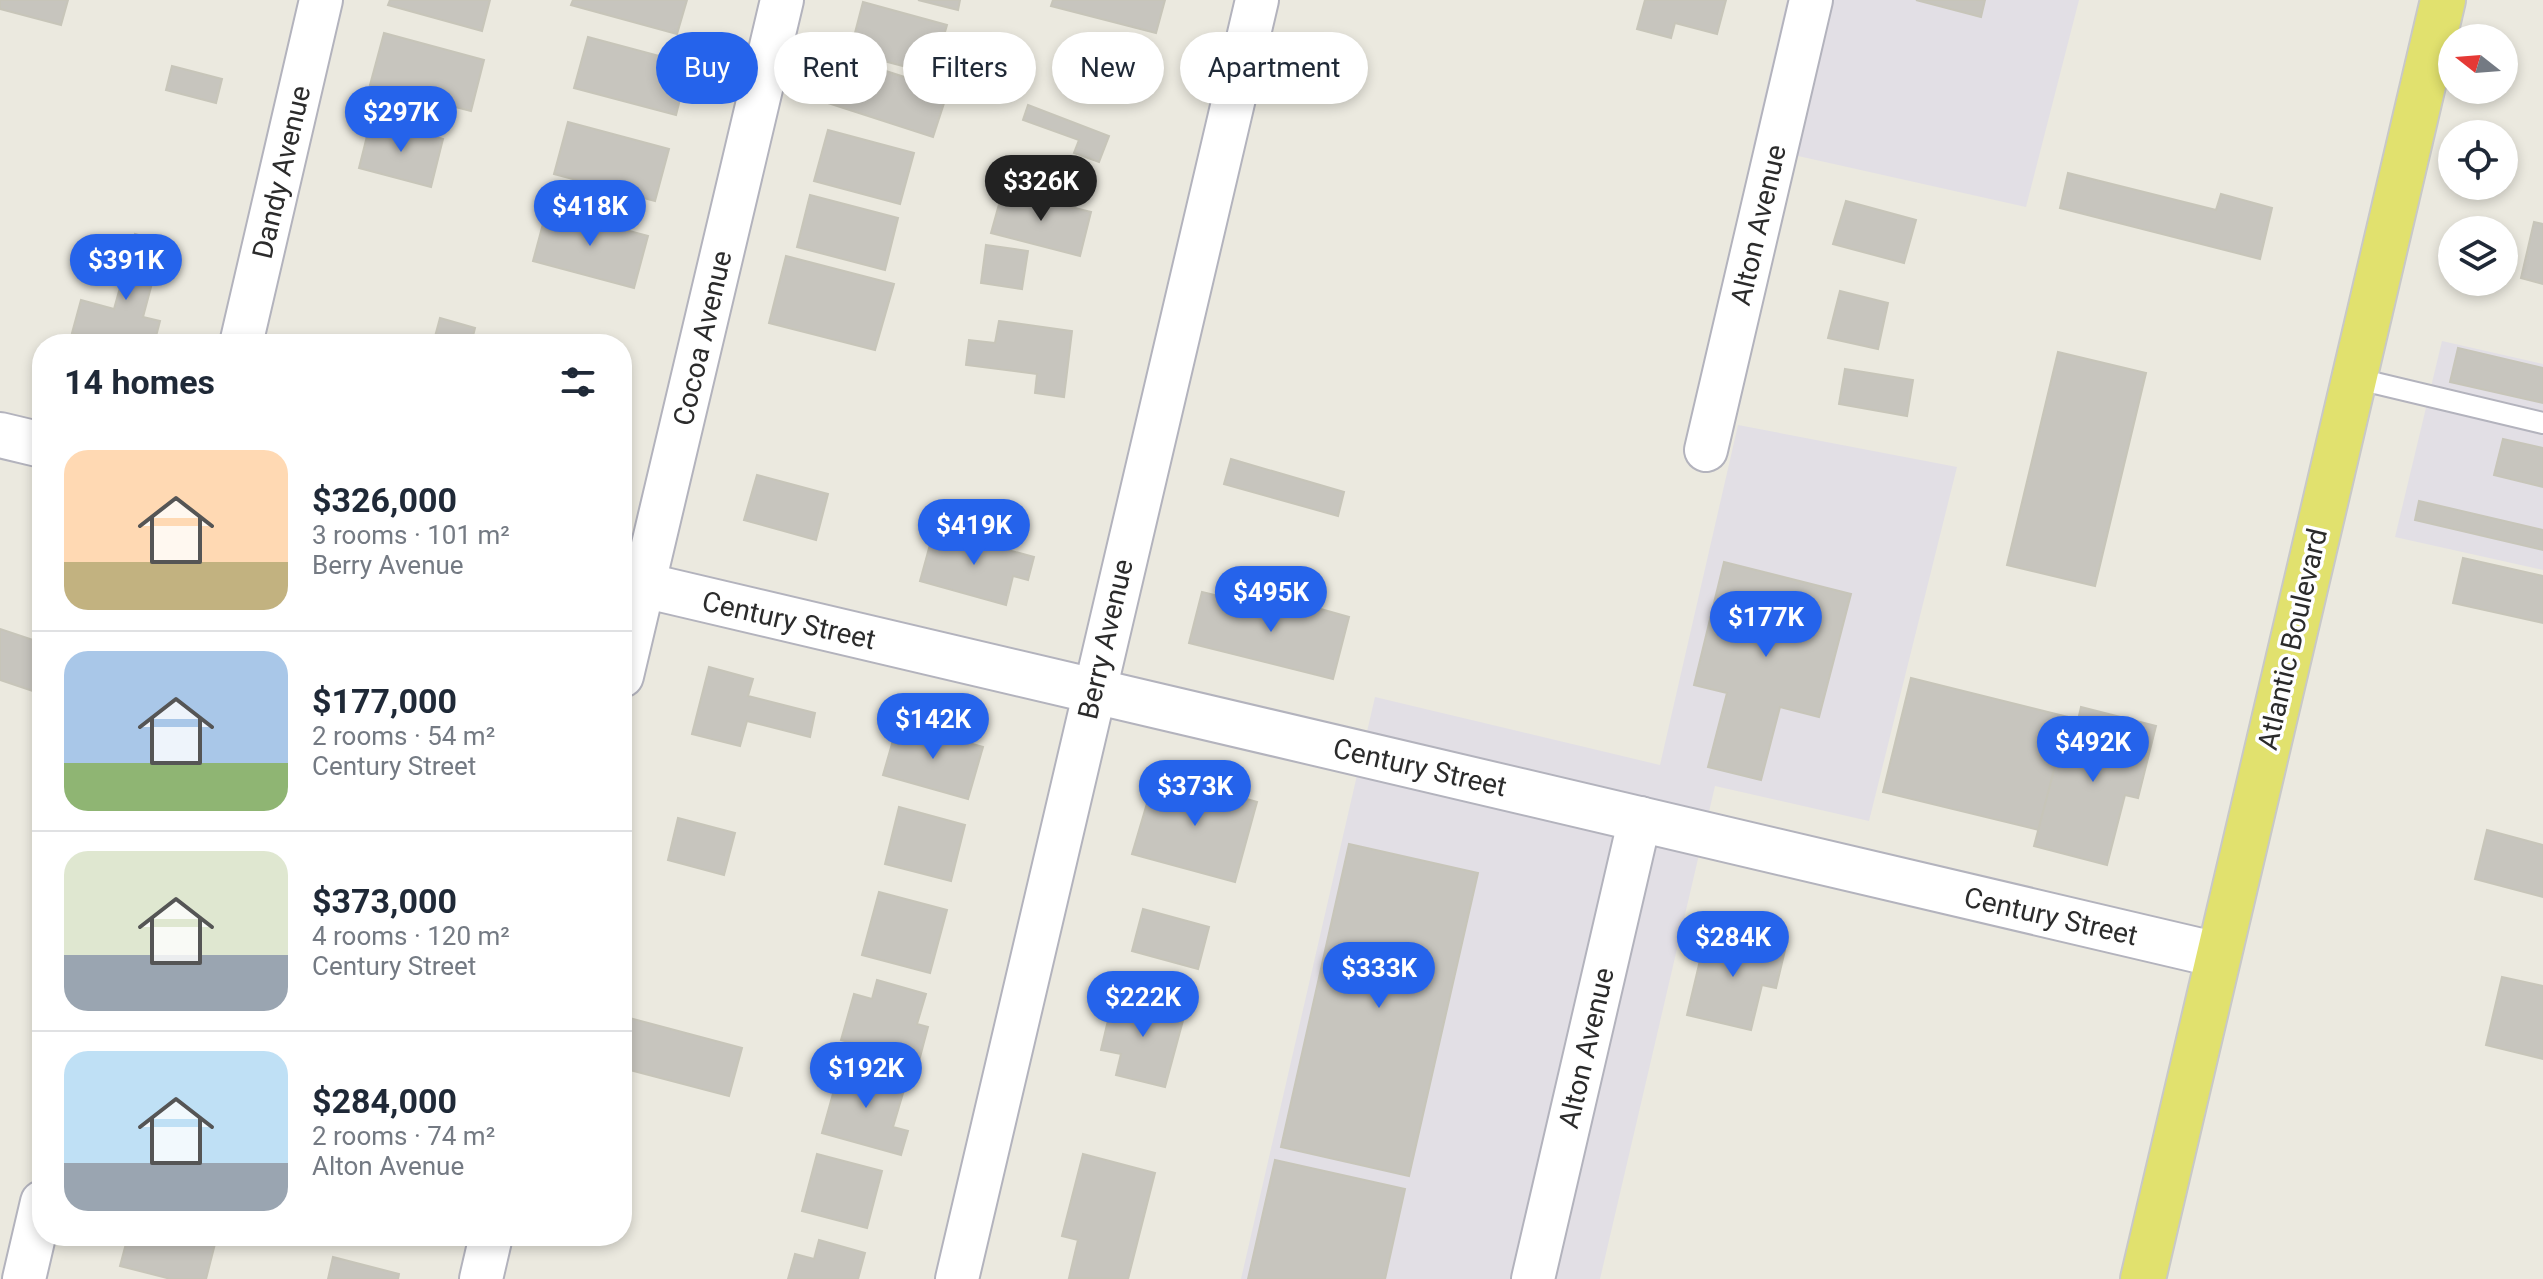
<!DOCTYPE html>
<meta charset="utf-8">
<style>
:root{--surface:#fff;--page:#f2f2f3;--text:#1f2937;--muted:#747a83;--line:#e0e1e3;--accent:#2563eb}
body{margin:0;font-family:Roboto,sans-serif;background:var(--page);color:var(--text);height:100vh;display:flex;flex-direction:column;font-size:30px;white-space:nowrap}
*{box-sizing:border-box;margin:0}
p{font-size:26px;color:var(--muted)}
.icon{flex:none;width:44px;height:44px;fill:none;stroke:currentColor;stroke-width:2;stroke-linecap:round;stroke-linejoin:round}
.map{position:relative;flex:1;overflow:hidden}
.side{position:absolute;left:32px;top:334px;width:600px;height:912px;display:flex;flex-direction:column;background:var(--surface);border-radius:32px;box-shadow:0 4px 12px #0003}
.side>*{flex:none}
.top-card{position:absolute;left:656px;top:32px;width:760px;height:72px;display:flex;gap:16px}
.needle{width:52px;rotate:287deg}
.controls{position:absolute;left:2438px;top:24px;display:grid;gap:16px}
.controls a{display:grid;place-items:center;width:80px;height:80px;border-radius:50%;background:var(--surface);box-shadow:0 4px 12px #0003;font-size:40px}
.price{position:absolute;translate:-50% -68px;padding:0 18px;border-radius:28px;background:var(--accent);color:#fff;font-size:26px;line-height:52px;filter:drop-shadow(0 2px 4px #0008)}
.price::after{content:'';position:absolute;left:50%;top:48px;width:24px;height:18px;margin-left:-12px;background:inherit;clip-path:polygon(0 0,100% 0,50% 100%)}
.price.active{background:#222;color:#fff}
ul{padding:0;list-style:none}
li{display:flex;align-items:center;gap:24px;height:200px;padding:0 32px}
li+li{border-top:2px solid var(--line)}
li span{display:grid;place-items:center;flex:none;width:224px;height:160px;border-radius:24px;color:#555}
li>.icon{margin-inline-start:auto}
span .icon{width:96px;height:96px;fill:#fffc;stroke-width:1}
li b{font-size:34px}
h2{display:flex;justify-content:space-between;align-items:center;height:96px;padding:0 32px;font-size:34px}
.chip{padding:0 28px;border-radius:36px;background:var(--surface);box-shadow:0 4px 12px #0003;font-size:28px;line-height:72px}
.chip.active{background:var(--accent);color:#fff}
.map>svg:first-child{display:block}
.industrial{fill:#e2dfe5}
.building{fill:#c7c5be;stroke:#c7c5b9;stroke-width:2}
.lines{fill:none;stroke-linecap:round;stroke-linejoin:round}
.lane-casing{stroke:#b3b3bd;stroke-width:24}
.street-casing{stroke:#b3b3bd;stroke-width:46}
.secondary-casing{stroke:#b3b3bd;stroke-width:48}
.primary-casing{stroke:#c8c8c8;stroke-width:48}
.lane{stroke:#fff;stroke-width:20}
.street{stroke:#fff;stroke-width:42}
.secondary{stroke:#fff;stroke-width:44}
.primary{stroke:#e1e16e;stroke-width:44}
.labels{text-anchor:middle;stroke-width:7;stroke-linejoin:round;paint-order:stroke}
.street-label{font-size:28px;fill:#2b2b2b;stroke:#fff}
</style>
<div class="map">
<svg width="2543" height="1279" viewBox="0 0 2543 1279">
<rect width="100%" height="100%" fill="#ebe9df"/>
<g class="industrial">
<path d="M1787 0H2079L2026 207 1753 146Z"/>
<path d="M2442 341 2543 364V570L2395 537Z"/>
<path d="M1738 425 1957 467 1869 821 1715 786 1600 1279H1241L1375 697 1660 765Z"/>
</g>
<g class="building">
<path d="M0 0H68L61 25 0 9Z"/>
<path d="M390 0H490L482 31 388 5Z"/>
<path d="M573 0H687L677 34 571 5Z"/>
<path d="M918 0H960L958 10Z"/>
<path d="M1053 0H1165L1156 33 1051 6Z"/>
<path d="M1645 0H1726L1717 34 1675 23 1671 38 1637 29Z"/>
<path d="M1916 0H1985L1981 17Z"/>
<path d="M863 2 947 25 933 74 850 52Z"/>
<path d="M384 33 484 60 471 111 370 85Z"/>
<path d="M588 37 689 64 676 115 574 88Z"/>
<path d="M836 55 948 91 933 137 822 101Z"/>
<path d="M172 66 222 79 216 103 166 90Z"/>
<path d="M1028 105 1109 136 1099 162 1074 153 1079 140 1023 120Z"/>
<path d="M371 120 443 139 431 187 359 168Z"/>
<path d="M568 122 669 149 655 201 554 174Z"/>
<path d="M828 130 914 153 900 204 814 181Z"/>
<path d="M2068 173 2216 210 2221 194 2272 208 2260 259 2060 208Z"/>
<path d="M1003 190 1091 212 1080 256 991 233Z"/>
<path d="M810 195 898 218 885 270 797 247Z"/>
<path d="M1846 201 1916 220 1904 263 1833 244Z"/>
<path d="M547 209 648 236 634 288 533 261Z"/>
<path d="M2534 222 2543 224V284L2521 278Z"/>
<path d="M135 234 163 242 143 317 160 321 154 344H112L72 333 81 300 114 309Z"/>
<path d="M986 245 1028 251 1022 289 981 283Z"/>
<path d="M786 256 894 284 875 350 769 323Z"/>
<path d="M1840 291 1888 303 1878 349 1828 338Z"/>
<path d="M440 318 475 328 471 344H433Z"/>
<path d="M999 321 1072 331 1064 397 1035 393 1037 374 966 365 969 340 995 343Z"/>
<path d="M2458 348 2543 368V403L2450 382Z"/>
<path d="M2058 352 2146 373 2095 586 2007 565Z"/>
<path d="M1845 369 1913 380 1907 416 1839 404Z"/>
<path d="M2503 439 2543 448V487L2494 475Z"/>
<path d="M1231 459 1344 492 1338 516 1224 484Z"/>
<path d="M757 475 828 494 816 540 744 520Z"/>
<path d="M2419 501 2543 530V550L2415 520Z"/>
<path d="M934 530 1034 557 1028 580 1013 576 1006 605 920 581Z"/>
<path d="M2463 558 2543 576V623L2453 603Z"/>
<path d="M1724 562 1851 594 1819 717 1780 707 1761 780 1708 767 1727 693 1694 685Z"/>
<path d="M1202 592 1306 617 1310 606 1349 617 1333 679 1189 643Z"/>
<path d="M0 629 42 643V694L0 680Z"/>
<path d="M709 667 753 679 748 696 815 713 810 737 747 721 740 746 692 734Z"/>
<path d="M1911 678 2068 717 2039 830 1883 792Z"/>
<path d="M2081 707 2156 726 2138 798 2125 795 2107 865 2034 846 2068 717 2078 720Z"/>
<path d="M898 723 983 747 968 799 883 775Z"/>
<path d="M1156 773 1257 802 1235 882 1132 854Z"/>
<path d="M899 807 965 825 951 881 885 864Z"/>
<path d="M678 818 735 833 724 875 668 860Z"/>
<path d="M2487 830 2543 845V897L2475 879Z"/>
<path d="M1349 844 1478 873 1409 1176 1281 1147Z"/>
<path d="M879 892 947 910 930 973 862 955Z"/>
<path d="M1143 909 1209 927 1198 969 1132 951Z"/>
<path d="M1707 931 1785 950 1776 988 1762 985 1751 1030 1687 1015Z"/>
<path d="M2502 977 2543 986V1059L2486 1045Z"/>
<path d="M877 980 926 994 917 1024 928 1027 919 1061 841 1040 854 994 872 999Z"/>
<path d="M1114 995 1185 1013 1165 1087 1116 1075 1121 1054 1101 1050Z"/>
<path d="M622 1016 742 1048 729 1096 622 1068Z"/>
<path d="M841 1065 906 1083 893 1127 908 1131 901 1155 822 1133Z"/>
<path d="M817 1154 882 1171 867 1228 802 1211Z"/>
<path d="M1083 1154 1155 1173 1128 1279 1069 1278 1078 1240 1062 1236Z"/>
<path d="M1275 1160 1405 1189 1385 1279H1248Z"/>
<path d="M128 1236H217L206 1279H171L120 1266Z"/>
<path d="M819 1240 865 1253 858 1279H788L795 1254 814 1259Z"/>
<path d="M333 1257 399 1274 398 1279H328Z"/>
</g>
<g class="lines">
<g class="lane-casing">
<path id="lane" d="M2354 378 2543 423"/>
</g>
<g class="street-casing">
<g id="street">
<path d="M241 344 321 0"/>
<path d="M1706 450 1811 0"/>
<path d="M622 676 782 0"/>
<path d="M24 1279 42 1202"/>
<path d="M481 1279 491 1236"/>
<path d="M957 1279 1257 0"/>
<path d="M1533 1279 1640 818"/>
</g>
</g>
<g class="secondary-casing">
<g id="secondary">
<path d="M0 435 42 445"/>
<path d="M622 580 2218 955"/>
</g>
</g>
<g class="primary-casing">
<path id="primary" d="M2143 1279 2443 0"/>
</g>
<use href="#lane" class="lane"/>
<use href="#street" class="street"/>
<use href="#secondary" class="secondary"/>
<use href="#primary" class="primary"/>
</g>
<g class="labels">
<g class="street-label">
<text transform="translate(281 172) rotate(-77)" y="10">Dandy Avenue</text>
<text transform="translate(1758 225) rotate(-77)" y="10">Alton Avenue</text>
<text transform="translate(702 338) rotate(-77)" y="10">Cocoa Avenue</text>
<text transform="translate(789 620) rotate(13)" y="10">Century Street</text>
<text transform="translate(1105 639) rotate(-77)" y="10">Berry Avenue</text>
<text transform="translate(2292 639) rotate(-77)" y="10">Atlantic Boulevard</text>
<text transform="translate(1420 767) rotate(13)" y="10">Century Street</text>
<text transform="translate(2051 916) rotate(13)" y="10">Century Street</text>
<text transform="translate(1586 1048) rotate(-77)" y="10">Alton Avenue</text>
</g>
</g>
</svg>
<div class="controls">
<a><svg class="needle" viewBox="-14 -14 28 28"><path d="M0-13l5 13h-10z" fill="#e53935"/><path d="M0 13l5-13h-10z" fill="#747a83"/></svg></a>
<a><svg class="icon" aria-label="locate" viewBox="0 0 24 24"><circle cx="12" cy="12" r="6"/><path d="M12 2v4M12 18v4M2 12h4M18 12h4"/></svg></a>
<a><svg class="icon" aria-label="layers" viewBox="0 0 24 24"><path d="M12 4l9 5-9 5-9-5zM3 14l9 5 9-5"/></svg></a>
</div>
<b class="price" style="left:401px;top:154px">$297K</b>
<b class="price active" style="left:1041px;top:223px">$326K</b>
<b class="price" style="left:590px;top:248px">$418K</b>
<b class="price" style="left:126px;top:302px">$391K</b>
<b class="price" style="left:974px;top:567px">$419K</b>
<b class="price" style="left:1271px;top:634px">$495K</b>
<b class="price" style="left:1766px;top:659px">$177K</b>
<b class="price" style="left:933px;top:761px">$142K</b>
<b class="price" style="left:2093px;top:784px">$492K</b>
<b class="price" style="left:1195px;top:828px">$373K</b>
<b class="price" style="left:1733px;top:979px">$284K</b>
<b class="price" style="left:1379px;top:1010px">$333K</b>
<b class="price" style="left:1143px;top:1039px">$222K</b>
<b class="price" style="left:866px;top:1110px">$192K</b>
<div class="top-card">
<a class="chip active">Buy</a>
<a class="chip">Rent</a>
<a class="chip">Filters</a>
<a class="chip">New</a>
<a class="chip">Apartment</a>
</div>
<section class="side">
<h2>14 homes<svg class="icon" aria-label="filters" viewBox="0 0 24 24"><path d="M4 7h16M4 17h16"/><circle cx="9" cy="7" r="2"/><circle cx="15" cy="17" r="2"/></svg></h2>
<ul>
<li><span style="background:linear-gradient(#ffd9b3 70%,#c2b280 0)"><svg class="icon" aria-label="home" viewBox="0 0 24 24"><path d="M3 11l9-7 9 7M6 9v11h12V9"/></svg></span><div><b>$326,000</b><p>3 rooms · 101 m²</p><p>Berry Avenue</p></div></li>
<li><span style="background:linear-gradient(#a9c7e8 70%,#8fb573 0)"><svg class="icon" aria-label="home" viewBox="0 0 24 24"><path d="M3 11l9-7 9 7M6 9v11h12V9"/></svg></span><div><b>$177,000</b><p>2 rooms · 54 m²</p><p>Century Street</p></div></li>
<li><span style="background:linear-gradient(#dfe7d0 65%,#9aa5b1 0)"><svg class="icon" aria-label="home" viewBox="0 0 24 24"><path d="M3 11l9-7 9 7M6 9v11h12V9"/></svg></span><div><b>$373,000</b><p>4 rooms · 120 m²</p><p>Century Street</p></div></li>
<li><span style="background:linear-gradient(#bfe0f5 70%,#9aa5b1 0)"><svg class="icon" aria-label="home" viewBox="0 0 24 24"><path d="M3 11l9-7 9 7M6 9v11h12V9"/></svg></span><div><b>$284,000</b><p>2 rooms · 74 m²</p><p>Alton Avenue</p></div></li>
</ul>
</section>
</div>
